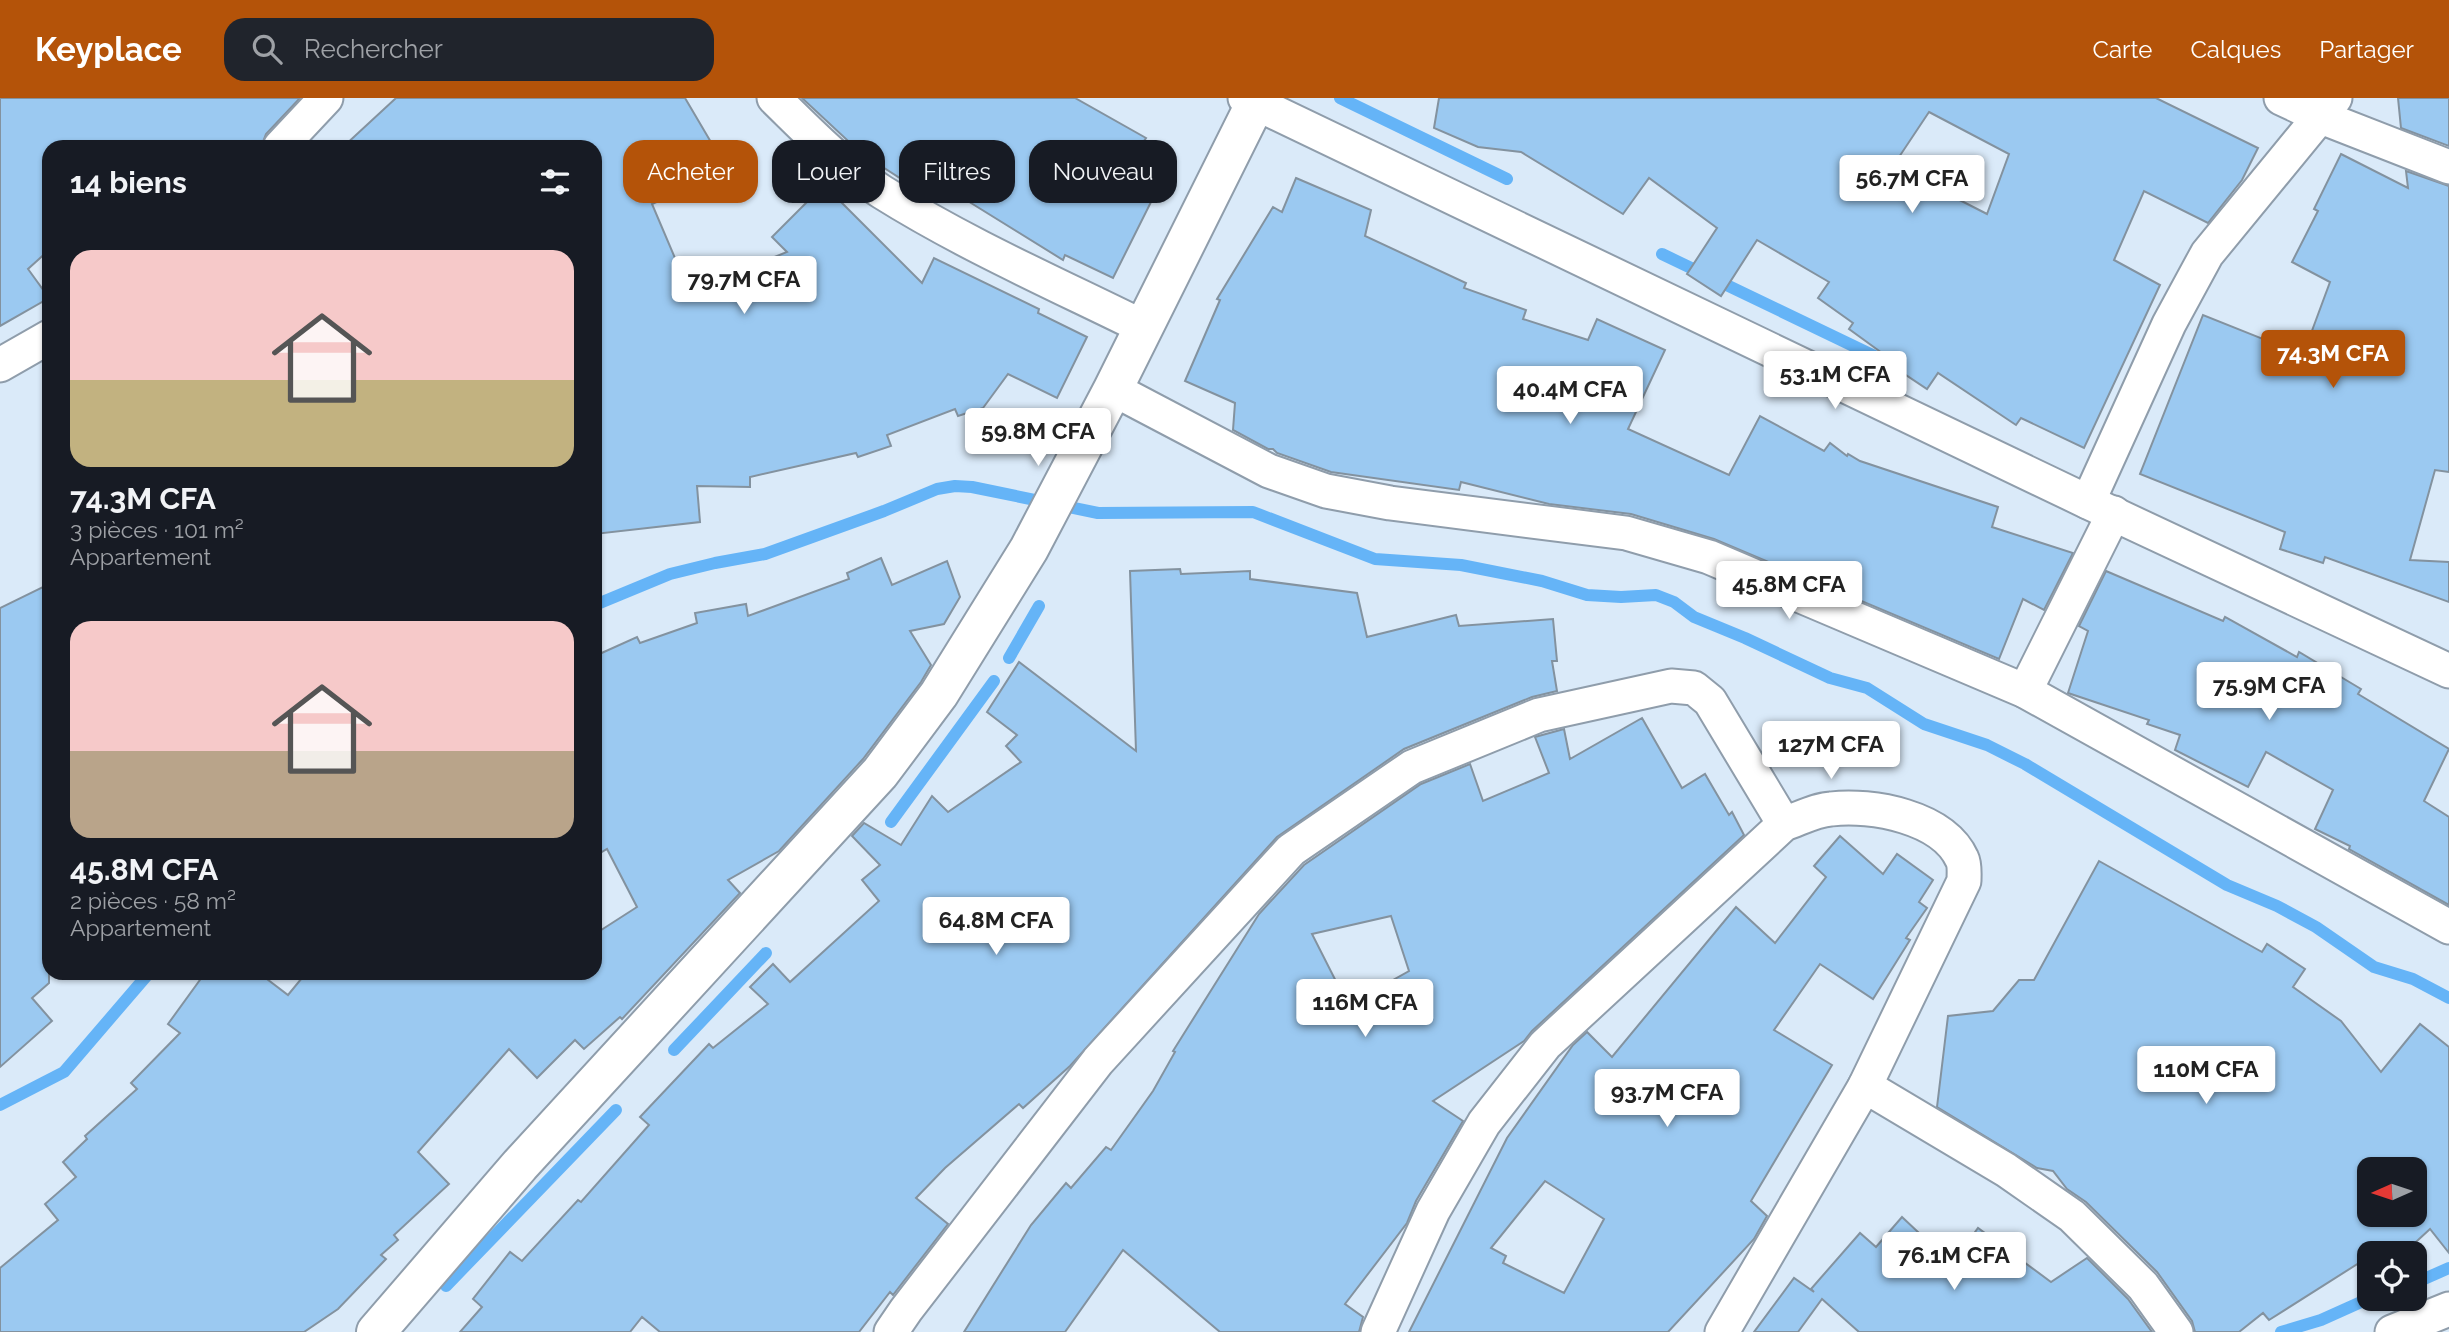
<!DOCTYPE html>
<html lang="fr">
<meta charset="utf-8">
<style>
:root{--surface:#171b24;--page:#20242c;--text:#f1f3f6;--muted:#9ea1a6;--accent:#b45309}
body{margin:0;font-family:Raleway,sans-serif;background:var(--page);color:var(--text);height:100vh;display:flex;flex-direction:column;font-size:26px;white-space:nowrap}
*{box-sizing:border-box;margin:0}
p{font-size:23px;color:var(--muted)}
.icon{flex:none;width:38px;height:38px;fill:none;stroke:currentColor;stroke-width:2;stroke-linecap:round;stroke-linejoin:round}
.map{position:relative;flex:1;overflow:hidden}
.panel{position:absolute;left:42px;top:42px;width:560px;height:840px;display:flex;flex-direction:column;background:var(--surface);border-radius:21px;box-shadow:0 2px 5px #0004}
.panel>*{flex:none}
.top-card{position:absolute;left:623px;top:42px;width:665px;height:63px;display:flex;gap:14px}
.needle{width:46px;rotate:267deg}
.controls{position:absolute;left:2357px;top:1059px;display:grid;gap:14px}
.controls a{display:grid;place-items:center;width:70px;height:70px;border-radius:14px;background:var(--surface);box-shadow:0 2px 5px #0004;font-size:35px}
.price{position:absolute;translate:-50% -60px;padding:0 16px;border-radius:7px;background:#fff;color:#222;font-size:23px;line-height:46px;filter:drop-shadow(0 2px 4px #0008)}
.price::after{content:'';position:absolute;left:50%;top:42px;width:21px;height:16px;margin-left:-10px;background:inherit;clip-path:polygon(0 0,100% 0,50% 100%)}
.price.current{background:var(--accent);color:#fff}
ul{padding:0;list-style:none}
li{display:grid;align-content:center;gap:14px;height:371px;padding:0 28px}
li span{display:grid;place-items:center;height:217px;border-radius:21px;color:#555}
li>.icon{margin-inline-start:auto}
span .icon{width:126px;height:126px;fill:#fffc;stroke-width:1}
li b{font-size:30px}
h2{display:flex;justify-content:space-between;align-items:center;height:84px;padding:0 28px;font-size:30px}
.tag{padding:0 24px;border-radius:21px;background:var(--surface);box-shadow:0 2px 5px #0004;font-size:24px;line-height:63px}
.tag.current{background:var(--accent);color:#fff}
header{display:flex;align-items:center;gap:42px;box-sizing:border-box;height:98px;padding:0 35px;background:var(--accent);color:#fff}
header strong{font-size:33px}
nav{display:flex;gap:38px;margin-inline-start:auto;font-size:24px}
.search{width:490px;height:63px;background:var(--page);display:flex;align-items:center;gap:18px;box-sizing:border-box;padding:0 24px;border-radius:21px;color:var(--muted);font-size:26px}
.map>svg:first-child{display:block}
.lines{fill:none;stroke-linecap:round;stroke-linejoin:round}
.stream{stroke:#65b4f7;stroke-width:12}
.building{fill:#9bc9f1;stroke:#83929f;stroke-width:2;fill-rule:evenodd}
.minor-casing{stroke:#8f9dab;stroke-width:37}
.tertiary-casing{stroke:#8f9dab;stroke-width:42}
.minor{stroke:#fff;stroke-width:33}
.tertiary{stroke:#fff;stroke-width:38}
</style>
<header>
<strong>Keyplace</strong>
<div class="search"><svg class="icon" aria-label="search" viewBox="0 0 24 24"><circle cx="10" cy="10" r="6"/><path d="M15 15l6 6"/></svg>Rechercher</div>
<nav><a>Carte</a><a>Calques</a><a>Partager</a></nav>
</header>
<div class="map">
<svg width="2449" height="1234" viewBox="0 0 2449 1234">
<rect width="100%" height="100%" fill="#daeaf9"/>
<g class="lines">
<g class="stream">
<path d="M1340 0 1507 81"/>
<path d="M1662 156 1893 267"/>
<path d="M595 507 670 476 715 465 765 456 884 413 937 391 955 388 972 389 1098 415 1253 414 1375 461 1461 467 1542 483 1587 497 1621 499 1656 497 1674 504 1694 519 1745 540 1830 580 1867 590 1924 626 1987 647 2025 666 2227 787 2277 808 2316 829 2374 869 2413 881 2449 900"/>
<path d="M1009 560 1039 508"/>
<path d="M891 724 994 583"/>
<path d="M674 952 766 855"/>
<path d="M0 1007 64 974 149 875"/>
<path d="M2415 1185 2449 1170"/>
<path d="M446 1188 616 1012"/>
<path d="M2281 1234 2321 1222 2370 1200"/>
</g>
</g>
<g class="building">
<path d="M0 0H300L266 36 261 49H49V152L28 171 49 200 0 228Z"/>
<path d="M396 0H685L728 73 652 106 689 193 787 154 772 139 824 87 922 185 934 160 1039 211 1038 215 1087 239 1057 300 1008 276 983 310 958 318 955 311 887 337 891 348 858 359 856 355 750 379V389L697 388 700 424 595 436V49H343Z"/>
<path d="M802 0H1075L1146 40 1135 56 1167 72 1113 180 1065 157 1063 162 929 79 920 93 861 55Z"/>
<path d="M1439 0H2156L2258 50 2242 82 2208 125 2144 93 2114 162 2160 187 2084 350 2021 320 2016 327 1938 275 1927 291 1897 271 1900 268 1849 231 1853 225 1818 200 1829 184 1757 142 1721 198 1687 176 1717 130 1649 80 1623 116 1521 54 1478 49 1434 30ZM1929 14 2009 56 1987 116 1893 68Z"/>
<path d="M2398 0H2449V48L2401 30Z"/>
<path d="M2341 56 2408 90 2406 73 2449 88V374L2435 372 2410 462 2449 464V504L2325 459 2323 465 2280 451 2285 434 2140 376 2203 217 2303 257 2330 184 2292 164 2318 113 2314 111Z"/>
<path d="M1296 80 1371 112 1365 138 1466 185 1464 190 1526 212 1523 221 1588 242 1597 221 1665 252 1628 331 1729 377 1760 318 1824 353 1830 345 1847 358 1848 356 1860 363 1998 409 1992 429 2073 455 2044 512 2023 501 1999 561 1714 441 1631 416 1549 406 1461 384 1459 392 1331 374 1277 355 1273 351H1268L1233 332 1235 305 1185 283 1220 202 1217 201 1273 109 1282 114Z"/>
<path d="M881 460 892 487 947 463 960 499 944 526 910 533 931 567 921 584 863 661 779 753 728 782 740 795 622 921 620 919 584 951 575 942 537 980 509 951 418 1054 449 1086 394 1137 398 1142 381 1157 386 1161 338 1211 304 1234H0V1170L58 1122 45 1106 76 1079 63 1064 87 1041 85 1038 137 991 131 985 180 935 168 926 205 875H259L288 897 306 875H595V836L637 809 607 751 595 758V558L637 539 640 545 697 525 695 515 746 506 748 518 849 481 847 475Z"/>
<path d="M1180 471 1181 476 1250 473V481L1357 495 1367 539 1456 517 1459 528 1553 521 1557 563H1552L1557 593 1532 599 1404 651 1277 739 1070 968 1023 1010 1019 1006 945 1070 916 1100 948 1126 893 1197 890 1194 859 1234H660L642 1219 630 1234H460L482 1209 473 1201 510 1154 522 1163 578 1102 581 1104 649 1027 640 1019 709 946 713 950 768 906 750 889 773 866 790 884 879 803 862 782 880 767 852 738 864 725 901 747 932 698 948 714 1021 664 1006 648 1017 637 987 614 1019 564 1136 653 1130 473Z"/>
<path d="M2106 473 2223 523 2225 519 2297 559 2299 554 2361 591 2358 596 2449 651 2424 703 2449 719V807L2349 751 2350 748 2315 731 2333 692 2266 654 2248 689 2175 652 2180 637 2147 626 2149 622 2068 595 2088 533 2079 528Z"/>
<path d="M49 486V885L32 900 52 923 0 969V510Z"/>
<path d="M1642 620 1682 690 1705 676 1729 717 1732 714 1744 737 1532 933 1524 943 1433 1003 1463 1023 1416 1103 1407 1125 1345 1206 1363 1219 1359 1234H1220L1123 1152 1065 1234H964L1031 1127 1066 1085 1071 1090 1106 1049 1111 1052 1153 993 1175 954 1173 953 1259 816 1304 767 1421 686 1470 666 1483 703 1549 675 1535 639 1564 631 1570 661ZM1391 818 1409 873 1348 907 1312 836Z"/>
<path d="M1840 738 1883 776 1897 756 1933 782 1919 804 1927 810 1906 840 1910 842 1873 901 1820 866 1774 932 1832 967 1751 1103 1767 1118 1754 1141 1668 1234H1409L1507 1040 1573 947 1587 934 1612 959 1736 809 1775 845 1826 779 1814 768ZM1545 1083 1604 1121 1564 1195 1503 1165 1506 1158 1491 1150Z"/>
<path d="M2099 763 2262 854 2267 846 2305 871 2293 889 2341 923 2381 974 2420 926 2449 949V1155L2430 1131 2404 1155H2370V1158L2269 1222 2263 1215 2239 1234H2195L2192 1223 2157 1174 2086 1104 2067 1091 2053 1073 2037 1070 1937 1009 1948 918 1993 913 2019 882H2034ZM2370 1071H2415V1116H2370Z"/>
<path d="M1902 1119 1952 1166 1978 1130 2051 1184 2087 1160 2128 1201 2152 1234H1859L1822 1201 1798 1234H1754L1794 1180 1814 1194 1811 1191 1860 1135 1876 1149Z"/>
</g>
<g class="lines">
<g class="minor-casing">
<g id="minor">
<path d="M774 0C808 33 841 68 882 94 965 146 1056 186 1143 229"/>
<path d="M1245 0 2088 404 2449 573"/>
<path d="M2281 0 2321 19 2449 69"/>
<path d="M280 49 326 0"/>
<path d="M0 267 49 239"/>
<path d="M1113 291 1269 373 1326 393 1390 405 1626 435 1709 459 2025 593 2449 829"/>
<path d="M2088 404 2169 226 2207 156 2335 0"/>
<path d="M2025 593 2114 415"/>
<path d="M1865 988 2006 1072 2072 1118 2143 1188 2176 1234"/>
<path d="M891 1234 906 1212 1098 963 1291 752 1412 669 1539 617 1671 588 1694 590 1710 603 1784 726"/>
<path d="M1378 1234 1433 1113 1484 1025 1545 947 1784 726C1799 721 1815 712 1831 711 1872 706 1943 719 1962 761 1965 767 1964 776 1964 783L1865 988 1722 1234"/>
<path d="M2392 1234 2449 1211"/>
</g>
</g>
<g class="tertiary-casing">
<path id="tertiary" d="M376 1234 520 1067 880 675 939 596 1029 451 1113 291 1258 0"/>
</g>
<use href="#minor" class="minor"/>
<use href="#tertiary" class="tertiary"/>
</g>
</svg>
<div class="controls">
<a><svg class="needle" viewBox="-14 -14 28 28"><path d="M0-13l5 13h-10z" fill="#e53935"/><path d="M0 13l5-13h-10z" fill="#9ea1a6"/></svg></a>
<a><svg class="icon" aria-label="locate" viewBox="0 0 24 24"><circle cx="12" cy="12" r="6"/><path d="M12 2v4M12 18v4M2 12h4M18 12h4"/></svg></a>
</div>
<b class="price" style="left:1912px;top:117px">56.7M CFA</b>
<b class="price" style="left:744px;top:218px">79.7M CFA</b>
<b class="price current" style="left:2333px;top:292px">74.3M CFA</b>
<b class="price" style="left:1835px;top:313px">53.1M CFA</b>
<b class="price" style="left:1570px;top:328px">40.4M CFA</b>
<b class="price" style="left:1038px;top:370px">59.8M CFA</b>
<b class="price" style="left:1789px;top:523px">45.8M CFA</b>
<b class="price" style="left:2269px;top:624px">75.9M CFA</b>
<b class="price" style="left:1831px;top:683px">127M CFA</b>
<b class="price" style="left:996px;top:859px">64.8M CFA</b>
<b class="price" style="left:1365px;top:941px">116M CFA</b>
<b class="price" style="left:2206px;top:1008px">110M CFA</b>
<b class="price" style="left:1667px;top:1031px">93.7M CFA</b>
<b class="price" style="left:1954px;top:1194px">76.1M CFA</b>
<div class="top-card">
<a class="tag current">Acheter</a>
<a class="tag">Louer</a>
<a class="tag">Filtres</a>
<a class="tag">Nouveau</a>
</div>
<section class="panel">
<h2>14 biens<svg class="icon" aria-label="filters" viewBox="0 0 24 24"><path d="M4 7h16M4 17h16"/><circle cx="9" cy="7" r="2"/><circle cx="15" cy="17" r="2"/></svg></h2>
<ul>
<li><span style="background:linear-gradient(#f6c9c9 60%,#c2b280 0)"><svg class="icon" aria-label="home" viewBox="0 0 24 24"><path d="M3 11l9-7 9 7M6 9v11h12V9"/></svg></span><div><b>74.3M CFA</b><p>3 pièces · 101 m²</p><p>Appartement</p></div></li>
<li><span style="background:linear-gradient(#f6c9c9 60%,#b9a48a 0)"><svg class="icon" aria-label="home" viewBox="0 0 24 24"><path d="M3 11l9-7 9 7M6 9v11h12V9"/></svg></span><div><b>45.8M CFA</b><p>2 pièces · 58 m²</p><p>Appartement</p></div></li>
</ul>
</section>
</div>
